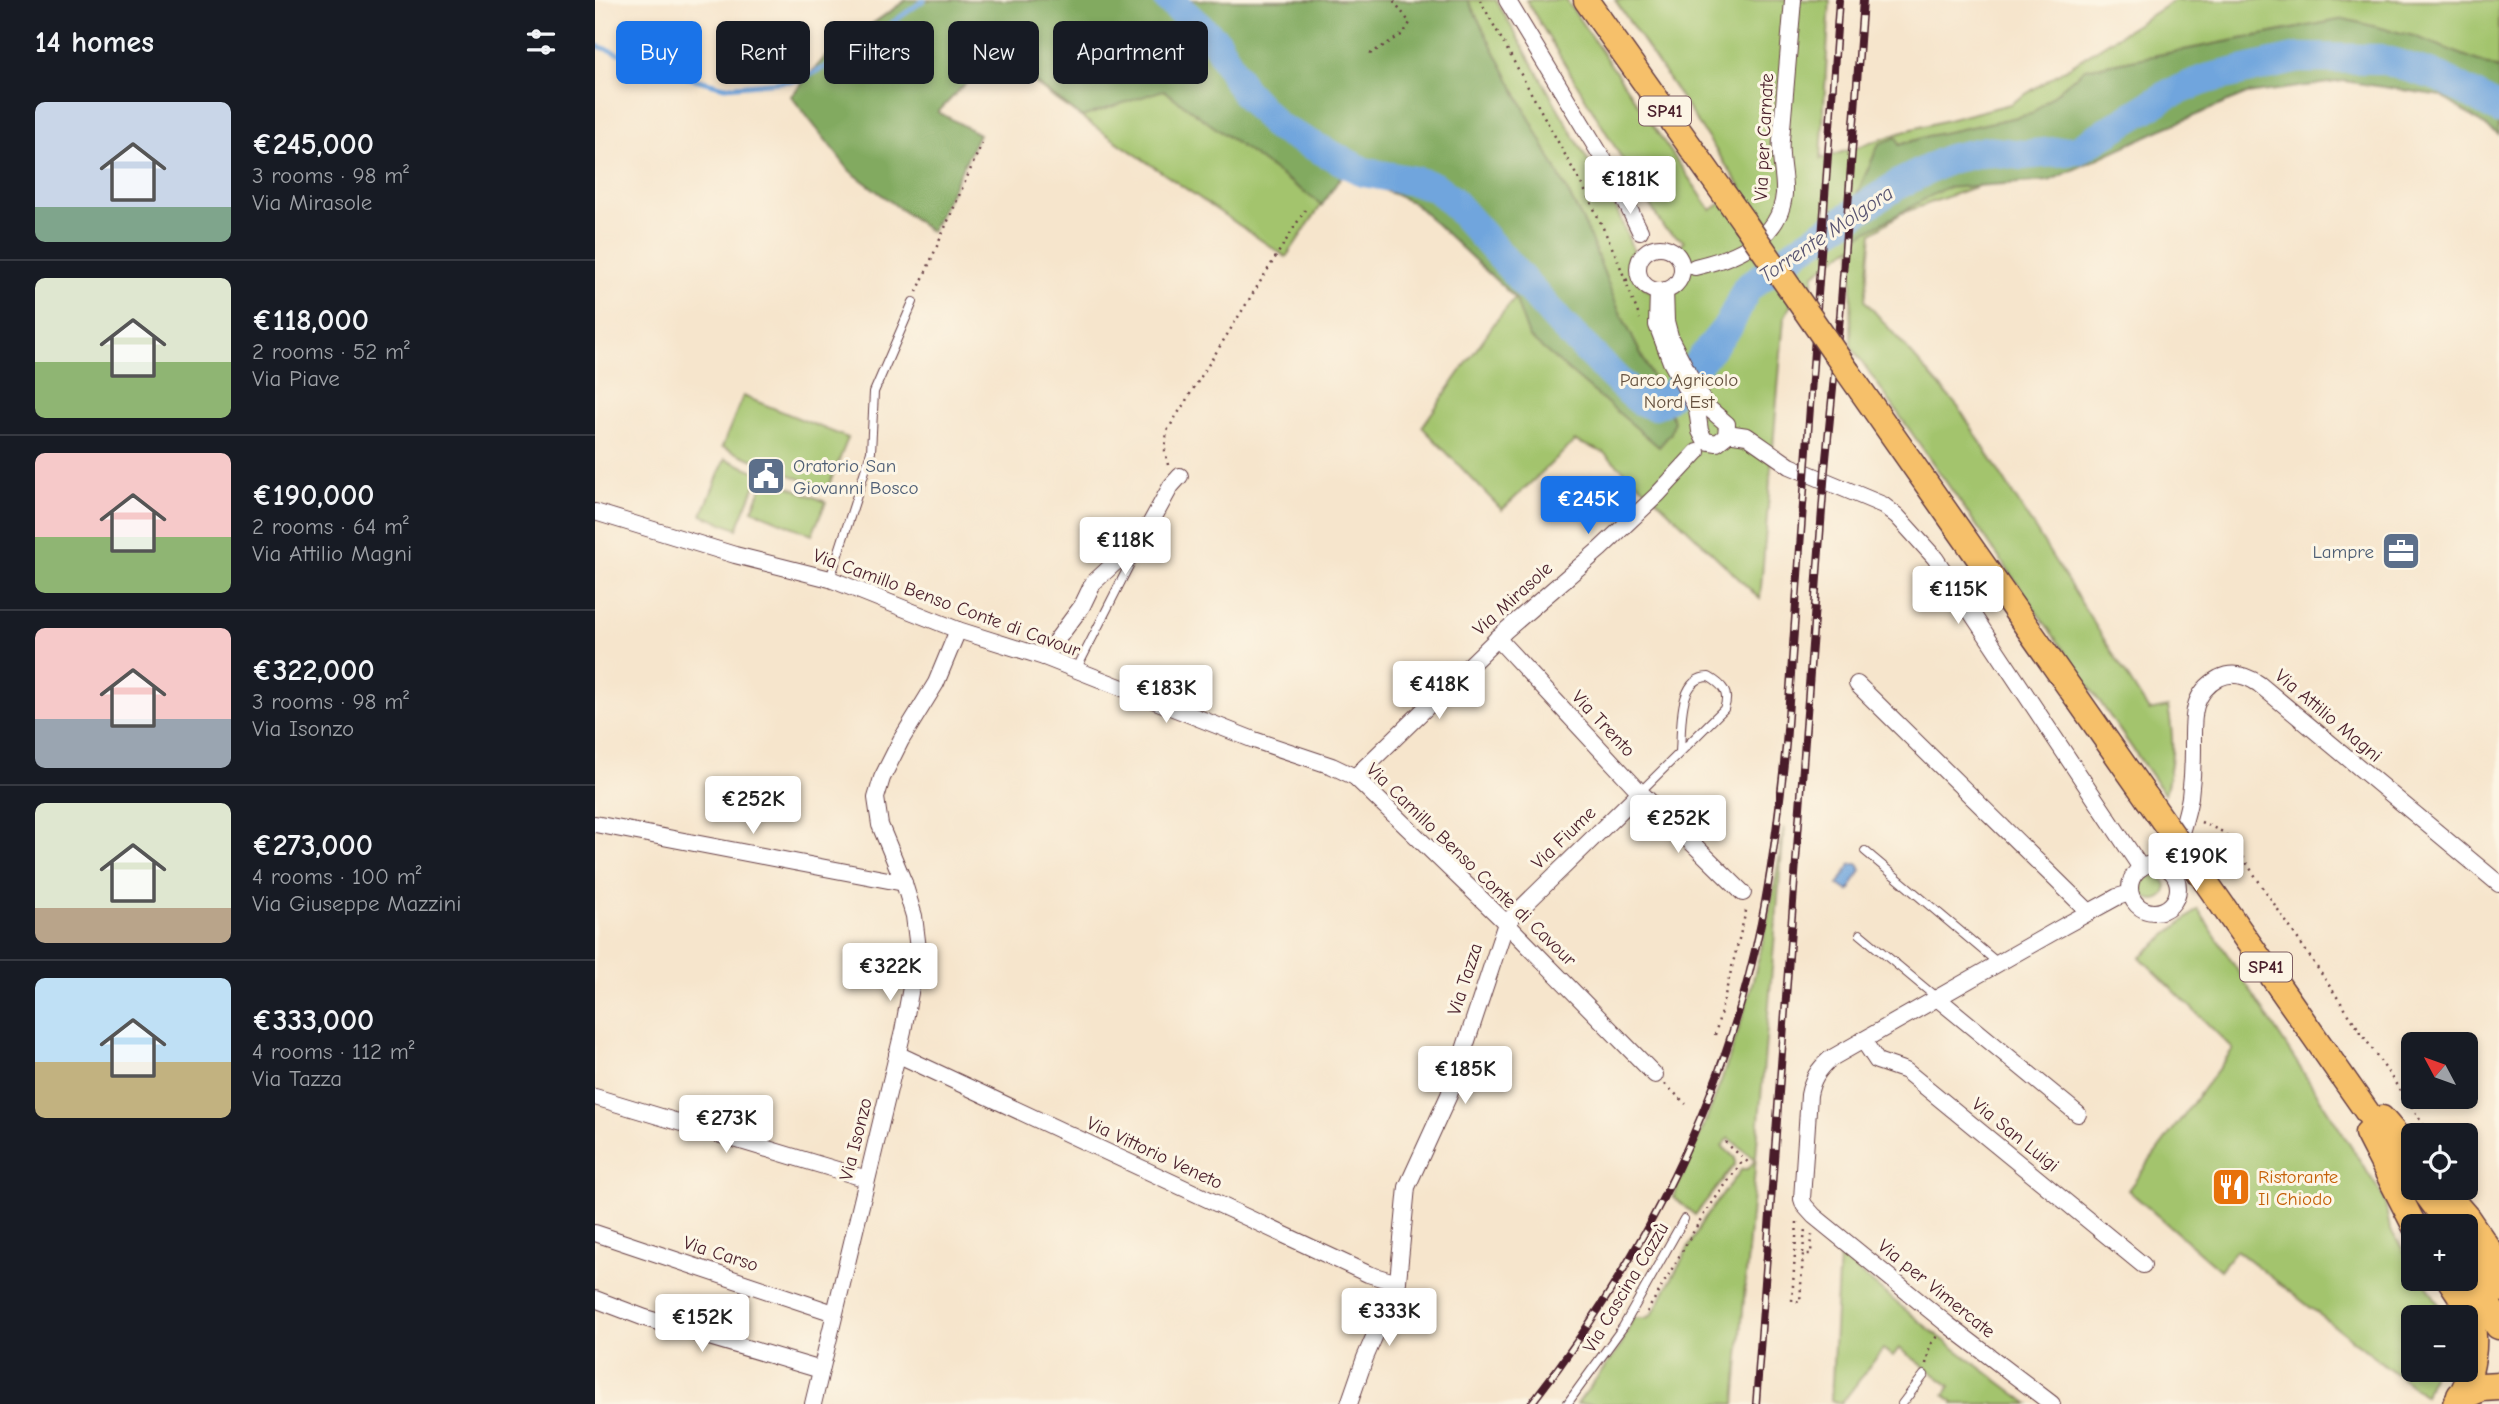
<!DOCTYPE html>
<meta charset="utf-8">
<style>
:root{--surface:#171b24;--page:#242831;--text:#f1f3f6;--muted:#9ea1a6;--line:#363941;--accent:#1a73e8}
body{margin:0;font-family:"Comic Neue",sans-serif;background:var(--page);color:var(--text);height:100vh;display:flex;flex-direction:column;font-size:26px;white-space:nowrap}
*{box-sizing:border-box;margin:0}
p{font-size:23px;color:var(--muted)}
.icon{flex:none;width:38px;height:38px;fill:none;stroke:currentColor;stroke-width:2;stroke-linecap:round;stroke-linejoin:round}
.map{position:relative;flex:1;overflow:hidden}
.panel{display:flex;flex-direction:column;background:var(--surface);width:595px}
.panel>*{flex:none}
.guide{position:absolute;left:21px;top:21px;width:665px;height:63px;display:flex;gap:14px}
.needle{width:46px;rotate:311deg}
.tools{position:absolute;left:1806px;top:1032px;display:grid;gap:14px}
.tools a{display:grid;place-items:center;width:77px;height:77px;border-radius:10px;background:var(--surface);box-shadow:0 4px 10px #0003;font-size:35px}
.price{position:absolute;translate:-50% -60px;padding:0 16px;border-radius:7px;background:#fff;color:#222;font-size:23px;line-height:46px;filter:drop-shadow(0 2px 4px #0008)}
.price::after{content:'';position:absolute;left:50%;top:42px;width:21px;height:16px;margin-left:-10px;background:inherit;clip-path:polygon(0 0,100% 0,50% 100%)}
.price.selected{background:var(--accent);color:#fff}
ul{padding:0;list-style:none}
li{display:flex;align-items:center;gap:21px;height:175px;padding:0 35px}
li+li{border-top:2px solid var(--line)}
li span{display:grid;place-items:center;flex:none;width:196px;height:140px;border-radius:10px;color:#555}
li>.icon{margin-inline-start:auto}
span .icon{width:84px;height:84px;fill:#fffc;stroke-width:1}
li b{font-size:30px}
h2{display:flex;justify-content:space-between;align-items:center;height:84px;padding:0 35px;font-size:30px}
.tag{padding:0 24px;border-radius:10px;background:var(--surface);box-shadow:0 4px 10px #0003;font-size:24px;line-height:63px}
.tag.selected{background:var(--accent);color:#fff}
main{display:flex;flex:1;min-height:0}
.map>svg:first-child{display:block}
.green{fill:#a3c46d;stroke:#76724c;stroke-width:2}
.forest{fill:#82aa60;stroke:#666446;stroke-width:2}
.water{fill:#6fa5dd;stroke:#5c6284;stroke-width:2}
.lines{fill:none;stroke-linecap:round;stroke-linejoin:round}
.stream{stroke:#6fa5dd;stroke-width:5}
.river{stroke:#6fa5dd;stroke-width:30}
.lane-casing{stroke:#643d43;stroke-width:10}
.street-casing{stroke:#643d43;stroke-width:18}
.primary-casing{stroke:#643d43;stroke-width:27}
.highway-casing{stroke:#643d43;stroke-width:31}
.path{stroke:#643d43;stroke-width:2.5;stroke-dasharray:2 5;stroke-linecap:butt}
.lane{stroke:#fff;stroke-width:8}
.street{stroke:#fff;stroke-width:16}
.primary{stroke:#f6c06b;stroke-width:24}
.highway{stroke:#f6c06b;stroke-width:28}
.rail-casing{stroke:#4a1f2b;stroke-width:8}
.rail{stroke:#fcf5e5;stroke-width:5;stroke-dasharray:16;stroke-linecap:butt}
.primary-bridge-casing{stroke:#643d43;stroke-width:27;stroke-linecap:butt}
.primary-bridge{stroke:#f6c06b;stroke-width:24}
.labels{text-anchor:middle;stroke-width:6;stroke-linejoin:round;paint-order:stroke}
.shield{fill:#fcf5e5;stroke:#7f5f63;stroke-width:2}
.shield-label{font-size:18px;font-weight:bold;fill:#4a1f2b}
.street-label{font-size:19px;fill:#4a1f2b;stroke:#fcf5e5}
.park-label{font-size:19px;fill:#65513f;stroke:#fcf5e5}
.service-label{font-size:19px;fill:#4e5e75;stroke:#fcf5e5;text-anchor:start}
.food-label{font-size:19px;fill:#c56008;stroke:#fcf5e5;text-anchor:start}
.water-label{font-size:21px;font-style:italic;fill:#595572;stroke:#fcf5e5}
</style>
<main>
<section class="panel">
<h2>14 homes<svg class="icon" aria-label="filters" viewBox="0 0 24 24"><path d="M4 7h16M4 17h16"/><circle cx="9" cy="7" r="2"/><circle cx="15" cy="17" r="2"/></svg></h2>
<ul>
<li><span style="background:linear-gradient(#c9d6e8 75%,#7fa58c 0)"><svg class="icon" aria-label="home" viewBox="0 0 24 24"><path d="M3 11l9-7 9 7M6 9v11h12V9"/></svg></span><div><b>€245,000</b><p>3 rooms · 98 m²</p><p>Via Mirasole</p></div></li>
<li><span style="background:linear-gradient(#dfe7d0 60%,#8fb573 0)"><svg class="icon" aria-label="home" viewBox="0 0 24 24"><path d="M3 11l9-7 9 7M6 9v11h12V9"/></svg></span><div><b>€118,000</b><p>2 rooms · 52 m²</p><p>Via Piave</p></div></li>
<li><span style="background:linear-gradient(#f6c9c9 60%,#8fb573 0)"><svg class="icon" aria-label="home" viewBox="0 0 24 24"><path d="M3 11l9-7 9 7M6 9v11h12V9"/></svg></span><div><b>€190,000</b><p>2 rooms · 64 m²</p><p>Via Attilio Magni</p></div></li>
<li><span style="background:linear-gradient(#f6c9c9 65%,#9aa5b1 0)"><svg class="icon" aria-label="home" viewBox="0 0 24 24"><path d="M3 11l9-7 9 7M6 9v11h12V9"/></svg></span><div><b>€322,000</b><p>3 rooms · 98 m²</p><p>Via Isonzo</p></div></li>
<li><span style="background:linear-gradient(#dfe7d0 75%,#b9a48a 0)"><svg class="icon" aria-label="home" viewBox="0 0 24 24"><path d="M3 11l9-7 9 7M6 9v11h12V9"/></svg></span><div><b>€273,000</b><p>4 rooms · 100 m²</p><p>Via Giuseppe Mazzini</p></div></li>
<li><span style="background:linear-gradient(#bfe0f5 60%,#c2b280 0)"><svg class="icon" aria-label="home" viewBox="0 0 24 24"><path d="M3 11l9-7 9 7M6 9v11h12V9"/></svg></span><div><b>€333,000</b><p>4 rooms · 112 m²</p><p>Via Tazza</p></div></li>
</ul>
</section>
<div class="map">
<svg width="1904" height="1404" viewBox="0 0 1904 1404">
<rect width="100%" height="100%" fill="#fcf5e5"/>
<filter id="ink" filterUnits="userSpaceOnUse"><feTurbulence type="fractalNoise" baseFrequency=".0143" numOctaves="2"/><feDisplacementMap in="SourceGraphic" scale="14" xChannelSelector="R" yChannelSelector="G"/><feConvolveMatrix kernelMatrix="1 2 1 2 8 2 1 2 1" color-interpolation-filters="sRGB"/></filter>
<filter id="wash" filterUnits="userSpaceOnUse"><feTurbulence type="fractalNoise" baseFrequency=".00686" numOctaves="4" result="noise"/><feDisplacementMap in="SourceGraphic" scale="28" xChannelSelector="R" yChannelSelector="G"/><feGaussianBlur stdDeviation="1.57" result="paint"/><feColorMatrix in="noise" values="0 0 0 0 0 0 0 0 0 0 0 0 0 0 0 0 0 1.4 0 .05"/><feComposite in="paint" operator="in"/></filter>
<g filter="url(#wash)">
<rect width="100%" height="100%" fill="#f6e5cc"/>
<g class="green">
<path d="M311 0H901L1023 213 1038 250 1047 285 1054 291 1066 294 1077 293 1094 275 1096 260 1085 246 1089 241 1069 228 931 0H971L1116 210 1147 189 1020 0H1235L1226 159 1317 129 1415 104 1580 0H1904V102L1699 73 1473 159 1380 187 1307 213 1277 233 1270 301 1364 408 1554 711 1573 707C1580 742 1578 761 1570 795L1256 346 1257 246 1219 274 1217 291 1210 281 1208 282 1189 318 1165 599 1058 496 1008 452 980 441 907 510 827 427 901 321 920 298 819 203 749 172 691 257 461 100 401 53 342 112 230 57Z"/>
<path d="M148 396 253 438 232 490 127 447Z"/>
<path d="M130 459 165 473 142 529 107 515Z"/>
<path d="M171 477 231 502 217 535 157 510Z"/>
<path d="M1189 827 1140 1404H982L1026 1346 1038 1318H1051L1057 1315 1109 1219 1147 1169H1153L1160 1160 1134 1138 1127 1146 1140 1158V1164L1100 1215 1078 1197C1135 1073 1170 962 1189 827Z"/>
<circle cx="1559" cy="888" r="12"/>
<path d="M1603 909 1789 1198 1795 1229 1818 1265V1279H1828L1846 1308V1318H1818V1370H1839L1830 1396 1641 1250 1625 1270 1533 1190 1638 1049 1545 957Z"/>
<path d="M1244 1256 1334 1329 1434 1404H1358L1359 1402 1349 1395 1355 1386 1304 1348 1298 1356 1288 1349 1246 1404 1236 1400Z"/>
</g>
<g class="forest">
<path d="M312 0H873L991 227 1022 306 1079 421 1076 433 1064 447 934 337 920 298 819 203 749 172 727 205 568 90 487 117 400 53 343 112 384 134 336 232 255 171 196 96 230 57Z"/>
<path d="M1749 19 1819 36 1904 69V135L1846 96 1749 81 1652 94 1565 130 1454 181 1350 188 1258 239 1261 196 1284 144 1302 137 1304 145 1333 136 1436 114 1490 69Z"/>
</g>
<path class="water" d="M1256 864H1263L1266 870 1254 891 1243 885Z"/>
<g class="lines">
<path class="stream" d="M0 45 88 76 130 87 206 80 252 55 329 0"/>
<path class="river" d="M574 0 621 42 648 90 682 127 769 172 824 182 840 187 855 199 966 324 1027 385 1046 401 1057 405 1066 402 1080 391 1134 325 1152 288 1206 248 1304 184 1354 159 1391 151 1428 155 1482 150 1574 94 1611 79 1704 58 1786 59 1845 77 1904 109"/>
</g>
</g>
<g filter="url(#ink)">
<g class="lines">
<g class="lane-casing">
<g id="lane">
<path d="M235 579 276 452 279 392 318 302"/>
<path d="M481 670 544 546"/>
<path d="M1045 792 1129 709C1135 693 1128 685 1114 677 1082 677 1087 729 1085 752"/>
<path d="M1270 851 1403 963"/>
<path d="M1265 934 1342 998"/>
<path d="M972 1404 1028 1327 1089 1219"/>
<path d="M1307 1404 1329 1375"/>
</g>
</g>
<g class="street-casing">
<g id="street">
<path d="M912 0 1016 172 1045 231"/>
<circle cx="1065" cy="269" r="22"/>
<path d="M1100 267C1139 258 1185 240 1189 194 1190 176 1184 158 1186 140 1190 93 1194 47 1198 0"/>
<path d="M1063 291 1062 325 1076 362 1102 409 1105 431 1110 441 1122 443 1131 436 1132 424 1110 405 1076 340 1071 321 1070 290"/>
<path d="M1132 433 1152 436 1195 466 1288 505 1302 516 1340 558 1546 868"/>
<path d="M0 512 140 555 235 579 363 630 449 657 659 740 737 766 760 777 911 923 1060 1075"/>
<path d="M902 638 1045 792 1148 893"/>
<path d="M449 657 487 606 498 583 548 537 576 486 585 476"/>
<path d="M1262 684 1494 912"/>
<path d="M760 777 910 631 1005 549 1062 495 1102 452"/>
<path d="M0 824 309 883"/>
<circle cx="1559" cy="888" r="24"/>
<path d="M1574 870C1581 846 1591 822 1595 797 1597 781 1598 765 1598 749 1598 720 1595 694 1624 678 1638 671 1651 675 1664 684L1904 884"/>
<path d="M1342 998 1483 1114"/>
<path d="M1268 1040 1282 1061 1311 1071 1548 1265"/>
<path d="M302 1054 773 1274 796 1281H803"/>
<path d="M0 1097 272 1179"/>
<path d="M0 1233 239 1313"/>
<path d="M0 1299 50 1318 226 1370"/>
<path d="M218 1404 308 1031 323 949 319 916 309 883 285 825 281 798 287 778 306 740 341 683 363 630"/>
<path d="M754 1404 770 1358 803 1281 812 1187 854 1095 911 923 1045 792"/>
<path d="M1457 1404 1352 1324 1219 1216 1209 1205 1207 1199 1214 1095C1217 1079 1223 1070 1235 1059L1469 926 1522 897 1535 893"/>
</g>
</g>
<g class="primary-casing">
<g id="primary">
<path d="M991 0 1149 222"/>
<path d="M1253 372 1552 798"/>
<path d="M1611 882 1784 1129"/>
<path d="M1787 1118 1818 1154"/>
<path d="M1772 1133 1820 1227"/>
<path d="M1847 1188 1872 1217 1904 1264"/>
<path d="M1854 1279C1860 1289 1867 1298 1872 1308 1886 1335 1878 1380 1860 1404"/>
</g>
</g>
<g class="highway-casing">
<g id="highway">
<path d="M1784 1129 1818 1186"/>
<path d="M1829 1188 1858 1227"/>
<path d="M1871 1243 1904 1288"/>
<path d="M1871 1273 1904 1325"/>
<path d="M1866 1396 1887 1387 1904 1386"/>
</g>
</g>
<g class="path">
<path d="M885 0 995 200 1022 258 1045 319"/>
<path d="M775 54 808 34 815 23 798 0"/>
<path d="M1031 280 1045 276"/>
<path d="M322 292 387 143"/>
<path d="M573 465 570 451 572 431 710 210"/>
<path d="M1606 822 1628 832 1640 846 1836 1136"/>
<path d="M1120 1035 1152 907"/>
<path d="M1070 1084 1091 1104"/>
<path d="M1130 1142 1156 1165"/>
<path d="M1202 1222 1197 1301 1205 1302 1208 1254H1216L1217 1234"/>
<path d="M1208 1253 1210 1228"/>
<path d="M1052 1312 1107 1217 1149 1159"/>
<path d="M1331 1364 1335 1345 1343 1335"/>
</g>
<use href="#lane" class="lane"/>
<use href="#street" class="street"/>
<use href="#primary" class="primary"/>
<use href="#highway" class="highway"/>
<g class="rail-casing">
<g id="rail">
<path d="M936 1404C1046 1263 1130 1099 1166 923 1178 864 1185 804 1191 744L1244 0"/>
<path d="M1161 1404 1230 469 1245 316 1268 0"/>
</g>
</g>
<use href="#rail" class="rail"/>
<g class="primary-bridge-casing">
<g id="primary-bridge">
<path d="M1149 222 1253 372"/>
<path d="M1552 798 1611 882"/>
</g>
</g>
<use href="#primary-bridge" class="primary-bridge"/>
</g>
</g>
<defs>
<g id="civic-square" transform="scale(2.0125)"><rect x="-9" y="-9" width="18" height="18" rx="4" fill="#5c6f8a" stroke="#fcf5e5"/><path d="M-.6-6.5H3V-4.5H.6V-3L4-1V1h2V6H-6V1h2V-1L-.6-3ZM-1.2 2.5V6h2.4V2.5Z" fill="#fff"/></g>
<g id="office-square" transform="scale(2.0125)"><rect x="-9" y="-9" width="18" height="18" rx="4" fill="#5c6f8a" stroke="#fcf5e5"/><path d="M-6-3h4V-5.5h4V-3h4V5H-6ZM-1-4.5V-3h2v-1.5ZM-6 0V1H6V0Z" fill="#fff"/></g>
<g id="restaurant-square" transform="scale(2.0125)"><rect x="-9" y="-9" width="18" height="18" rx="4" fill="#e8710a" stroke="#fcf5e5"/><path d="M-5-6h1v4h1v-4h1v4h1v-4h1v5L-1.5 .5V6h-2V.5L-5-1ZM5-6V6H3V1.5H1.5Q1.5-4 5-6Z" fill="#fff"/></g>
</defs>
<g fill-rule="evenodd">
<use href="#civic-square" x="171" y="476"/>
<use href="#office-square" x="1806" y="551"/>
<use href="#restaurant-square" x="1636" y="1187"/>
</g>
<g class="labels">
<g class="shield">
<rect x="1044" y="96.5" width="52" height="29" rx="5"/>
<rect x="1645" y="952.5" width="52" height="29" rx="5"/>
</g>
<g class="shield-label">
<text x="1070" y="117">SP41</text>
<text x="1671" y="973">SP41</text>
</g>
<g class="street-label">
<text transform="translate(1168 137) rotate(-87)" y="7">Via per Carnate</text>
<text transform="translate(917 598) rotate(-42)" y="7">Via Mirasole</text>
<text transform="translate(352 602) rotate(20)" y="7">Via Camillo Benso Conte di Cavour</text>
<text transform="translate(1734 715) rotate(40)" y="7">Via Attilio Magni</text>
<text transform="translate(1009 723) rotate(47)" y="7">Via Trento</text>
<text transform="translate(968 837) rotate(-44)" y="7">Via Fiume</text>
<text transform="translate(877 864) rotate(44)" y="7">Via Camillo Benso Conte di Cavour</text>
<text transform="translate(869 979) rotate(-72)" y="7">Via Tazza</text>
<text transform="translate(1421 1134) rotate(39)" y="7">Via San Luigi</text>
<text transform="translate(260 1139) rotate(-76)" y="7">Via Isonzo</text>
<text transform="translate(560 1152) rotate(25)" y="7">Via Vittorio Veneto</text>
<text transform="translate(126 1253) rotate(18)" y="7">Via Carso</text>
<text transform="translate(1030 1287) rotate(-59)" y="7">Via Cascina Cazzù</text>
<text transform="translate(1342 1288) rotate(39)" y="7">Via per Vimercate</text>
</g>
<g class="park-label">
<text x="1084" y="386">Parco Agricolo<tspan x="1084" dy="22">Nord Est</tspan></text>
</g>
<g class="service-label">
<text x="198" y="472">Oratorio San<tspan x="198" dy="22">Giovanni Bosco</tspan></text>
<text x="1779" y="558" text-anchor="end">Lampre</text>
</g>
<g class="food-label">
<text x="1663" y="1183">Ristorante<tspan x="1663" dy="22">Il Chiodo</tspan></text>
</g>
<g class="water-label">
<text transform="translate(1231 234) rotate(-34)" y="7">Torrente Molgora</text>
</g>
</g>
</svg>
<div class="tools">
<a><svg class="needle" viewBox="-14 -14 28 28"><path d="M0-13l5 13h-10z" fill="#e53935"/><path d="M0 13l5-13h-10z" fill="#9ea1a6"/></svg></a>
<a><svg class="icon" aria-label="locate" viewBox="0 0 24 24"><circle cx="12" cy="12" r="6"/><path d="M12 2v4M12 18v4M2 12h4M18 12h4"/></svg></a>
<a>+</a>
<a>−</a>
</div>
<b class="price" style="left:1035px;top:216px">€181K</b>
<b class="price selected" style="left:993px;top:536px">€245K</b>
<b class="price" style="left:530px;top:577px">€118K</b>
<b class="price" style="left:1363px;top:626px">€115K</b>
<b class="price" style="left:844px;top:721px">€418K</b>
<b class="price" style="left:571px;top:725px">€183K</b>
<b class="price" style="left:158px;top:836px">€252K</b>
<b class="price" style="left:1083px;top:855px">€252K</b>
<b class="price" style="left:1601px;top:893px">€190K</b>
<b class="price" style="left:295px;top:1003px">€322K</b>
<b class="price" style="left:870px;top:1106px">€185K</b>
<b class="price" style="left:131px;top:1155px">€273K</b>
<b class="price" style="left:794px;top:1348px">€333K</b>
<b class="price" style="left:107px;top:1354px">€152K</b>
<div class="guide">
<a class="tag selected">Buy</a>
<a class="tag">Rent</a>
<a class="tag">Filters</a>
<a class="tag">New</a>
<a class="tag">Apartment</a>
</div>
</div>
</main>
